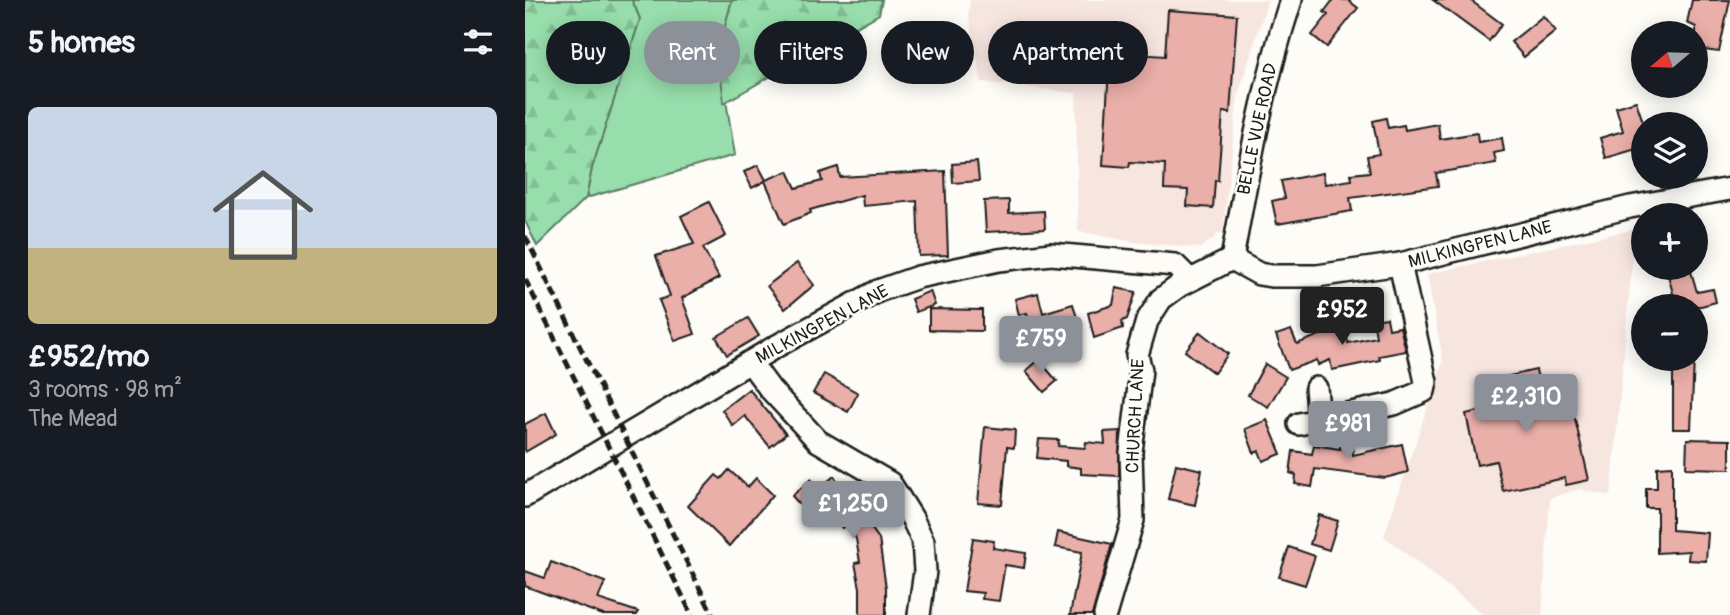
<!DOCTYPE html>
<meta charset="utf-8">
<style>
:root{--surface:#171b24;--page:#20242c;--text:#f1f3f6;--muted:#9ea1a6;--line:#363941;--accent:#8c9099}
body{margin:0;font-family:Pangolin,sans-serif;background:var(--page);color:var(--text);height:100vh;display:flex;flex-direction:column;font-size:26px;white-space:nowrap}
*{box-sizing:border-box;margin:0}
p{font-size:23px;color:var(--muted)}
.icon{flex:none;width:38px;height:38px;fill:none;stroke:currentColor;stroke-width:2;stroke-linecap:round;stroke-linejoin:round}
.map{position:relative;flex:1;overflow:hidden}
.side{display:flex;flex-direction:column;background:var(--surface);width:525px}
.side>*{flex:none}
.guide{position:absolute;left:21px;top:21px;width:665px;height:63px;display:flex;gap:14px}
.needle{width:46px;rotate:251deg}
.fabs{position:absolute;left:1106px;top:21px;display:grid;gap:14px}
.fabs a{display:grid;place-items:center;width:77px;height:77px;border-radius:50%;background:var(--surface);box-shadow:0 4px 18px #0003;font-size:35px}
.price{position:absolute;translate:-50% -60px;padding:0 16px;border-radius:7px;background:var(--accent);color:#fff;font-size:23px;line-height:46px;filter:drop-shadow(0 2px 4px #0008)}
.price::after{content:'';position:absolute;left:50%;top:42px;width:21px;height:16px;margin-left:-10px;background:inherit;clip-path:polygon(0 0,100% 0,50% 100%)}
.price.on{background:#222;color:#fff}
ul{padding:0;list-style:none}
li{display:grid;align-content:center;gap:14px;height:371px;padding:0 28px}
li+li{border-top:2px solid var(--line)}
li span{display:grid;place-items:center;height:217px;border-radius:10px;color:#555}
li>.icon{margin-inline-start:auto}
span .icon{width:126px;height:126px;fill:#fffc;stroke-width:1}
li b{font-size:30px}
h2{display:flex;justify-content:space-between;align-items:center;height:84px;padding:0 28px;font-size:30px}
.pill{padding:0 24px;border-radius:32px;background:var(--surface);box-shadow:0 4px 18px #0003;font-size:24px;line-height:63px}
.pill.on{background:var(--accent);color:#fff}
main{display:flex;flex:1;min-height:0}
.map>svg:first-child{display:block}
.built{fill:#f7e5e0}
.grass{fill:#97deac;stroke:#5a7d64;stroke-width:2}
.forest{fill:url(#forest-firs);stroke:#5a7d64;stroke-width:2}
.building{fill:#eaafa9;stroke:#1c1c1c;stroke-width:2}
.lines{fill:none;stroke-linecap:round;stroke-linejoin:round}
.minor-casing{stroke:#1c1c1c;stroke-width:26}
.minor{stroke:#fdfcf7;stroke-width:21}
.rail{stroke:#1c1c1c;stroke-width:5;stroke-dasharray:10 5;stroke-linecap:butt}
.labels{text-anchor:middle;stroke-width:5;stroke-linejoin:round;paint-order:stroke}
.street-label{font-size:18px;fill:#1c1c1c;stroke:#fdfcf7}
</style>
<main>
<section class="side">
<h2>5 homes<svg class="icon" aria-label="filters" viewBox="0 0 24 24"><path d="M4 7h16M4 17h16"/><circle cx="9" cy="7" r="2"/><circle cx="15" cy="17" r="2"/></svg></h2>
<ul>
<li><span style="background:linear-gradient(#c9d6e8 65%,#c2b280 0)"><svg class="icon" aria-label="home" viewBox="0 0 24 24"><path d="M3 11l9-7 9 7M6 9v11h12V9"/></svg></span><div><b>£952/mo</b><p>3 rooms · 98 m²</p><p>The Mead</p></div></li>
</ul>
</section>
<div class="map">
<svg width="1205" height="615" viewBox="0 0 1205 615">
<defs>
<pattern id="forest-firs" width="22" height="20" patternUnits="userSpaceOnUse" patternTransform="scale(1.75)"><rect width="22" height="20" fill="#97deac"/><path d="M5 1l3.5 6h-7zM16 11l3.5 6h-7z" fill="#82be93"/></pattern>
</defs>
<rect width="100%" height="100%" fill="#fdfcf7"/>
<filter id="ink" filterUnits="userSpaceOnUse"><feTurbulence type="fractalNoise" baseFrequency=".0143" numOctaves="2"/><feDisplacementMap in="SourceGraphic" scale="14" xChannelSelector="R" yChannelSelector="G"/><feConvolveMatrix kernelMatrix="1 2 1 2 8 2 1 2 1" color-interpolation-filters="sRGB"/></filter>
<g filter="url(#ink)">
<g class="built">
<path d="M445 0H743L713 95 698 231 675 248 609 242 553 231 551 93 457 82 443 13Z"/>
<path d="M1110 229 1086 496 1054 489 1025 498 1017 615H959L859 536 918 361 902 274Z"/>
</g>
<path class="grass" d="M107 0H207L193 52 210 155 61 198 67 168 115 19Z"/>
<g class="forest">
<path d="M0 0H107L115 19 67 168 61 198 12 246 0 221Z"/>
<path d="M207 0H357L354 14 199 103 193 52Z"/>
</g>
<g class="building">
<path d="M808 0H823L833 8 802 47 787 35 803 15 799 12Z"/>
<path d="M908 0H945L977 24 964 41Z"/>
<path d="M1167 0H1205L1194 52 1171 49V27L1162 23Z"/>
<path d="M643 10 712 15 705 113 698 112 693 181H690L688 208 662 206 663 190 639 189 640 164 605 162 604 167 578 165 585 52 640 56Z"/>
<path d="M1018 16 1031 31 999 57 986 42Z"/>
<path d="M1111 101 1118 122V147L1081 158 1075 138 1098 131 1091 107Z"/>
<path d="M861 118 863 128 879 125 880 130 913 124 915 139 952 133 953 142 977 138 979 151 969 153 971 163 911 173 913 186 825 198 827 211 752 224 747 201 760 198 756 181 798 173 800 184 827 180 826 174 845 172 842 156 854 154 848 121Z"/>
<path d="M452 162 454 181 428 183 427 164Z"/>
<path d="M233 165 241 180 263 171 271 188 297 181 295 173 313 167 315 177 420 171 423 255 394 256 392 201 338 206 337 195 285 210 286 213 259 224 240 181 227 188 219 172Z"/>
<path d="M484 200V213L519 211 520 229 461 232 459 201Z"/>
<path d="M184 202 201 236 178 248 194 278 157 298 170 334 150 341 134 300 145 296 131 256 169 244 156 216Z"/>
<path d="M272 263 289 285 260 309 242 286Z"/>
<path d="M1141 268H1165L1172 292 1188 289 1191 302 1176 306H1136L1135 299 1149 297Z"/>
<path d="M591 288 611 292 602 319 597 321 598 328 569 338 563 313 588 305Z"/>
<path d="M405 291 410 305 391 312 386 299Z"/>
<path d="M513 293 518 313 548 304 554 325 525 334 527 344 512 348 502 313 494 315 490 299Z"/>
<path d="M404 309 457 310V331L404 330Z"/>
<path d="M223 318 234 336 202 355 191 337Z"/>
<path d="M862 318 864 329 875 327 881 351 854 356 855 360 807 370 805 360 793 365 792 360 764 370 751 335 766 330 772 344 820 325 823 343 851 337 848 320Z"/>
<path d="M675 332 703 354 689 373 660 351Z"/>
<path d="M1148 359H1169L1166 429H1148Z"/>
<path d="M514 360 532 381 519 392 501 371Z"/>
<path d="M740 364 761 377 743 407 723 395Z"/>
<path d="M1011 370 1021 412 1047 406 1064 480 1041 485 1040 478 978 491 971 461 952 465 941 414 959 410 953 383Z"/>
<path d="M299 374 333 393 323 412 288 393Z"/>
<path d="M224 389 261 434 245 447 220 416 208 426 197 410Z"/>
<path d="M21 413 31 434 0 452V424Z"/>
<path d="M742 420 756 454 738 461 734 451 729 453 720 429Z"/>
<path d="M829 426 828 455 877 444 883 472 860 478 790 469 787 487 770 484 771 475 765 473 768 451 787 454 789 445 815 449 817 428Z"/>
<path d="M460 427 490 430 489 448 482 447 477 505 453 503Z"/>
<path d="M595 431 594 476 556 474V468L541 466V461L512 458 514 439 534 440 533 446 560 448 561 442 580 444 579 432Z"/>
<path d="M1162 439 1205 440V469L1161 468Z"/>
<path d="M651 464 677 470 670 505 643 499Z"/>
<path d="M1147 466V530L1183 533 1181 561 1163 560 1164 551 1132 553V508H1121V488H1132V467Z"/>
<path d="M204 470 223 487 231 478 248 495 204 546 163 506 191 475 196 479Z"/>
<path d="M309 476 354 539 361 588V615H335V588L330 563 335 562 331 539 323 524 317 528 304 505 298 510 296 507 293 509 286 501 278 508 267 496 286 479 294 489Z"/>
<path d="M794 515 813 521 804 550 785 544Z"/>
<path d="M533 532 587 544 567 615H545L557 552 530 547Z"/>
<path d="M448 538 469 541 468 548 501 553 499 568 480 565 474 601 457 599 458 593 439 591Z"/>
<path d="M764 547 790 556 780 585 754 577Z"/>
<path d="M26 562 80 582 73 599 113 612 112 615H78L0 586V571L20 578Z"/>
</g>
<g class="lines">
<g class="minor-casing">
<g id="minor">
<path d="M707 259 734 274 746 276H792L875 264 1105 207 1205 189"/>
<path d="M707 259C723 171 738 85 766 0"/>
<path d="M225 362 245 389 293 441 365 483 387 518 398 541 400 571 394 615"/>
<path d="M791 388 794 419"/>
<path d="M774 424 869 404 899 391 901 382 875 264"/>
<path d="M0 496 250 347 353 291 393 277 474 260 526 254 650 265 664 279"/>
<path d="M580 615 608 520 606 452 616 370 612 355 622 321 636 299 654 286 707 259"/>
</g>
</g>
<use href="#minor" class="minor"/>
<g class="rail">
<path d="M0 236 188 615"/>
<path d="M0 279 167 615"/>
</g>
</g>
</g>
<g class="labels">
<g class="street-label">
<text transform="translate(732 129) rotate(-78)" y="6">BELLE VUE ROAD</text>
<text transform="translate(955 244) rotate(-14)" y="6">MILKINGPEN LANE</text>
<text transform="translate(297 324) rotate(-28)" y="6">MILKINGPEN LANE</text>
<text transform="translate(610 416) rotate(-87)" y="6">CHURCH LANE</text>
</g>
</g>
</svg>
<div class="fabs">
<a><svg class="needle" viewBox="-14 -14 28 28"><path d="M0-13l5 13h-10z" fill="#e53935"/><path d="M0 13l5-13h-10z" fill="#9ea1a6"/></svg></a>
<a><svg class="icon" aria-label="layers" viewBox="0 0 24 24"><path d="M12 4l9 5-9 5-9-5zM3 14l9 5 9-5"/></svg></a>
<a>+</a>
<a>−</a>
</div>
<b class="price on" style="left:817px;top:347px">£952</b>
<b class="price" style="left:516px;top:376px">£759</b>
<b class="price" style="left:1001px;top:434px">£2,310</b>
<b class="price" style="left:823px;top:461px">£981</b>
<b class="price" style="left:328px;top:541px">£1,250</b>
<div class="guide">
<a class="pill">Buy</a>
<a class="pill on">Rent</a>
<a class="pill">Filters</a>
<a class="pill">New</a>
<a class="pill">Apartment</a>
</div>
</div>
</main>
